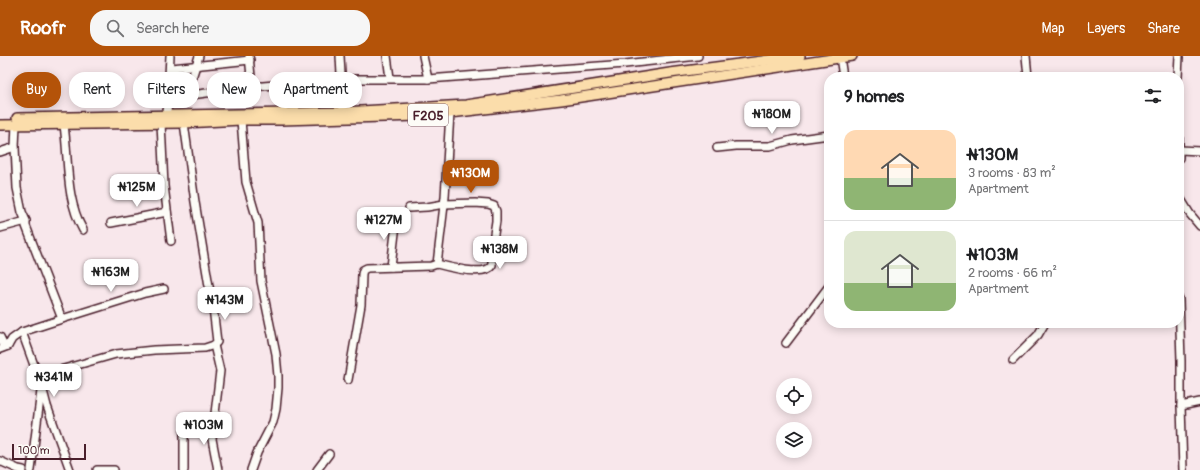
<!DOCTYPE html>
<meta charset="utf-8">
<style>
:root{--surface:#fff;--page:#f6f6f6;--text:#202124;--muted:#757577;--line:#e0e0e0;--accent:#b45309}
body{margin:0;font-family:Pangolin,sans-serif;background:var(--page);color:var(--text);height:100vh;display:flex;flex-direction:column;font-size:15px;white-space:nowrap}
*{box-sizing:border-box;margin:0}
p{font-size:13px;color:var(--muted)}
.icon{flex:none;width:22px;height:22px;fill:none;stroke:currentColor;stroke-width:2;stroke-linecap:round;stroke-linejoin:round}
.map{position:relative;flex:1;overflow:hidden}
.side{position:absolute;left:824px;top:16px;width:360px;height:256px;display:flex;flex-direction:column;background:var(--surface);border-radius:16px;box-shadow:0 2px 10px #0003}
.side>*{flex:none}
.guide{position:absolute;left:12px;top:16px;width:380px;height:36px;display:flex;gap:8px}
.controls{position:absolute;left:776px;top:322px;display:grid;gap:8px}
.controls a{display:grid;place-items:center;width:36px;height:36px;border-radius:50%;background:var(--surface);box-shadow:0 2px 10px #0003;font-size:20px}
.scale{position:absolute;left:12px;bottom:10px;width:74px;box-sizing:border-box;padding-left:4px;border:2px solid #4a1f2b;border-top:0;font-size:11px;line-height:14px;white-space:nowrap;color:#4a1f2b;-webkit-text-stroke:3px #fdfcf7;paint-order:stroke}
.price{position:absolute;translate:-50% -34px;padding:0 9px;border-radius:8px;background:#fff;color:#222;font-size:13px;line-height:26px;filter:drop-shadow(0 1px 2px #0008)}
.price::after{content:'';position:absolute;left:50%;top:24px;width:12px;height:9px;margin-left:-6px;background:inherit;clip-path:polygon(0 0,100% 0,50% 100%)}
.price.selected{background:var(--accent);color:#fff}
ul{padding:0;list-style:none}
li{display:flex;align-items:center;gap:12px;height:100px;padding:0 20px}
li+li{border-top:1px solid var(--line)}
li span{display:grid;place-items:center;flex:none;width:112px;height:80px;border-radius:12px;color:#555}
li>.icon{margin-inline-start:auto}
span .icon{width:48px;height:48px;fill:#fffc;stroke-width:1}
li b{font-size:17px}
h2{display:flex;justify-content:space-between;align-items:center;height:48px;padding:0 20px;font-size:17px}
.chip{padding:0 14px;border-radius:16px;background:var(--surface);box-shadow:0 2px 10px #0003;font-size:14px;line-height:36px}
.chip.selected{background:var(--accent);color:#fff}
header{display:flex;align-items:center;gap:24px;box-sizing:border-box;height:56px;padding:0 20px;background:var(--accent);color:#fff}
header strong{font-size:19px}
nav{display:flex;gap:22px;margin-inline-start:auto;font-size:14px}
.search{width:280px;height:36px;background:var(--page);display:flex;align-items:center;gap:10px;box-sizing:border-box;padding:0 14px;border-radius:16px;color:var(--muted);font-size:15px}
.map>svg:first-child{display:block}
.lines{fill:none;stroke-linecap:round;stroke-linejoin:round}
.minor-casing{stroke:#4a1f2b;stroke-width:10}
.major-casing{stroke:#4a1f2b;stroke-width:12}
.minor{stroke:#fdfcf7;stroke-width:7}
.major{stroke:#fbddab;stroke-width:9}
.labels{text-anchor:middle;stroke-width:3;stroke-linejoin:round;paint-order:stroke}
.shield{fill:#fdfcf7;stroke:#806168;stroke-width:1}
.shield-label{font-size:13px;font-weight:bold;fill:#4a1f2b}
</style>
<header>
<strong>Roofr</strong>
<div class="search"><svg class="icon" aria-label="search" viewBox="0 0 24 24"><circle cx="10" cy="10" r="6"/><path d="M15 15l6 6"/></svg>Search here</div>
<nav><a>Map</a><a>Layers</a><a>Share</a></nav>
</header>
<div class="map">
<svg width="1200" height="414" viewBox="0 0 1200 414">
<rect width="100%" height="100%" fill="#f8e7eb"/>
<filter id="ink" filterUnits="userSpaceOnUse"><feTurbulence type="fractalNoise" baseFrequency=".025" numOctaves="2"/><feDisplacementMap in="SourceGraphic" scale="8" xChannelSelector="R" yChannelSelector="G"/><feConvolveMatrix kernelMatrix="1 2 1 2 8 2 1 2 1" color-interpolation-filters="sRGB"/></filter>
<g filter="url(#ink)">
<g class="lines">
<g class="minor-casing">
<g id="minor">
<path d="M249 0 252 31"/>
<path d="M340 0 343 56"/>
<path d="M387 0 390 22"/>
<path d="M423 0 428 23"/>
<path d="M1026 0 1028 21"/>
<path d="M840 1 843 21"/>
<path d="M171 12 212 8 250 4"/>
<path d="M1178 21 1179 0"/>
<path d="M168 39 170 0"/>
<path d="M191 39 192 22 199 0"/>
<path d="M167 59 168 39H191L252 31 342 23H428L625 8 698 0"/>
<path d="M241 64 246 126 258 167 261 225 276 298 278 320V332L276 353 273 366 257 397 251 414"/>
<path d="M161 67 164 130 171 185"/>
<path d="M64 69C69 104 65 142 83 174"/>
<path d="M1179 82V102"/>
<path d="M717 92 736 90H770L792 84 829 79"/>
<path d="M1180 94 1200 95"/>
<path d="M0 96 15 91"/>
<path d="M1179 140 1190 158 1200 170"/>
<path d="M409 152 427 151 444 148 475 147 488 148 494 150 496 155V165L492 191V209C486 221 448 211 437 208"/>
<path d="M111 167 167 156"/>
<path d="M0 172 26 165"/>
<path d="M391 211 397 160"/>
<path d="M1179 243 1181 305V350L1183 414"/>
<path d="M62 263 145 237 164 233"/>
<path d="M22 276 42 331 47 350 70 414"/>
<path d="M0 281 3 287 8 290"/>
<path d="M786 287 829 230"/>
<path d="M214 289 220 315 212 383 218 414"/>
<path d="M0 293 8 290 12 283 22 276 62 263 26 170V165L22 156 17 132 15 91 16 68"/>
<path d="M1013 304 1038 279 1045 267"/>
<path d="M53 316 116 298 154 294 205 292 214 289 217 286 214 260 195 146 184 67"/>
<path d="M348 324 361 249 362 218 363 214 367 212 431 210 437 208 445 141 450 57"/>
<path d="M1181 350 1200 346"/>
<path d="M184 377V414"/>
<path d="M0 405 18 413 23 414"/>
<path d="M31 414 41 335"/>
<path d="M97 414H114"/>
<path d="M317 414 329 398"/>
</g>
</g>
<g class="major-casing">
<g id="major">
<path d="M17 62 343 56 466 49 670 17 800 0"/>
<path d="M0 69 184 67 241 64H281L419 60 450 57 561 44 852 0"/>
</g>
</g>
<use href="#minor" class="minor"/>
<use href="#major" class="major"/>
</g>
</g>
<g class="labels">
<rect class="shield" x="408" y="48" width="40" height="22" rx="3"/>
<g class="shield-label">
<text x="428" y="64">F205</text>
</g>
</g>
</svg>
<div class="controls">
<a><svg class="icon" aria-label="locate" viewBox="0 0 24 24"><circle cx="12" cy="12" r="6"/><path d="M12 2v4M12 18v4M2 12h4M18 12h4"/></svg></a>
<a><svg class="icon" aria-label="layers" viewBox="0 0 24 24"><path d="M12 4l9 5-9 5-9-5zM3 14l9 5 9-5"/></svg></a>
</div>
<div class="scale">100 m</div>
<b class="price" style="left:772px;top:79px">₦180M</b>
<b class="price selected" style="left:471px;top:138px">₦130M</b>
<b class="price" style="left:137px;top:152px">₦125M</b>
<b class="price" style="left:384px;top:185px">₦127M</b>
<b class="price" style="left:500px;top:214px">₦138M</b>
<b class="price" style="left:111px;top:237px">₦163M</b>
<b class="price" style="left:225px;top:265px">₦143M</b>
<b class="price" style="left:54px;top:342px">₦341M</b>
<b class="price" style="left:204px;top:390px">₦103M</b>
<div class="guide">
<a class="chip selected">Buy</a>
<a class="chip">Rent</a>
<a class="chip">Filters</a>
<a class="chip">New</a>
<a class="chip">Apartment</a>
</div>
<section class="side">
<h2>9 homes<svg class="icon" aria-label="filters" viewBox="0 0 24 24"><path d="M4 7h16M4 17h16"/><circle cx="9" cy="7" r="2"/><circle cx="15" cy="17" r="2"/></svg></h2>
<ul>
<li><span style="background:linear-gradient(#ffd9b3 60%,#8fb573 0)"><svg class="icon" aria-label="home" viewBox="0 0 24 24"><path d="M3 11l9-7 9 7M6 9v11h12V9"/></svg></span><div><b>₦130M</b><p>3 rooms · 83 m²</p><p>Apartment</p></div></li>
<li><span style="background:linear-gradient(#dfe7d0 65%,#8fb573 0)"><svg class="icon" aria-label="home" viewBox="0 0 24 24"><path d="M3 11l9-7 9 7M6 9v11h12V9"/></svg></span><div><b>₦103M</b><p>2 rooms · 66 m²</p><p>Apartment</p></div></li>
</ul>
</section>
</div>
